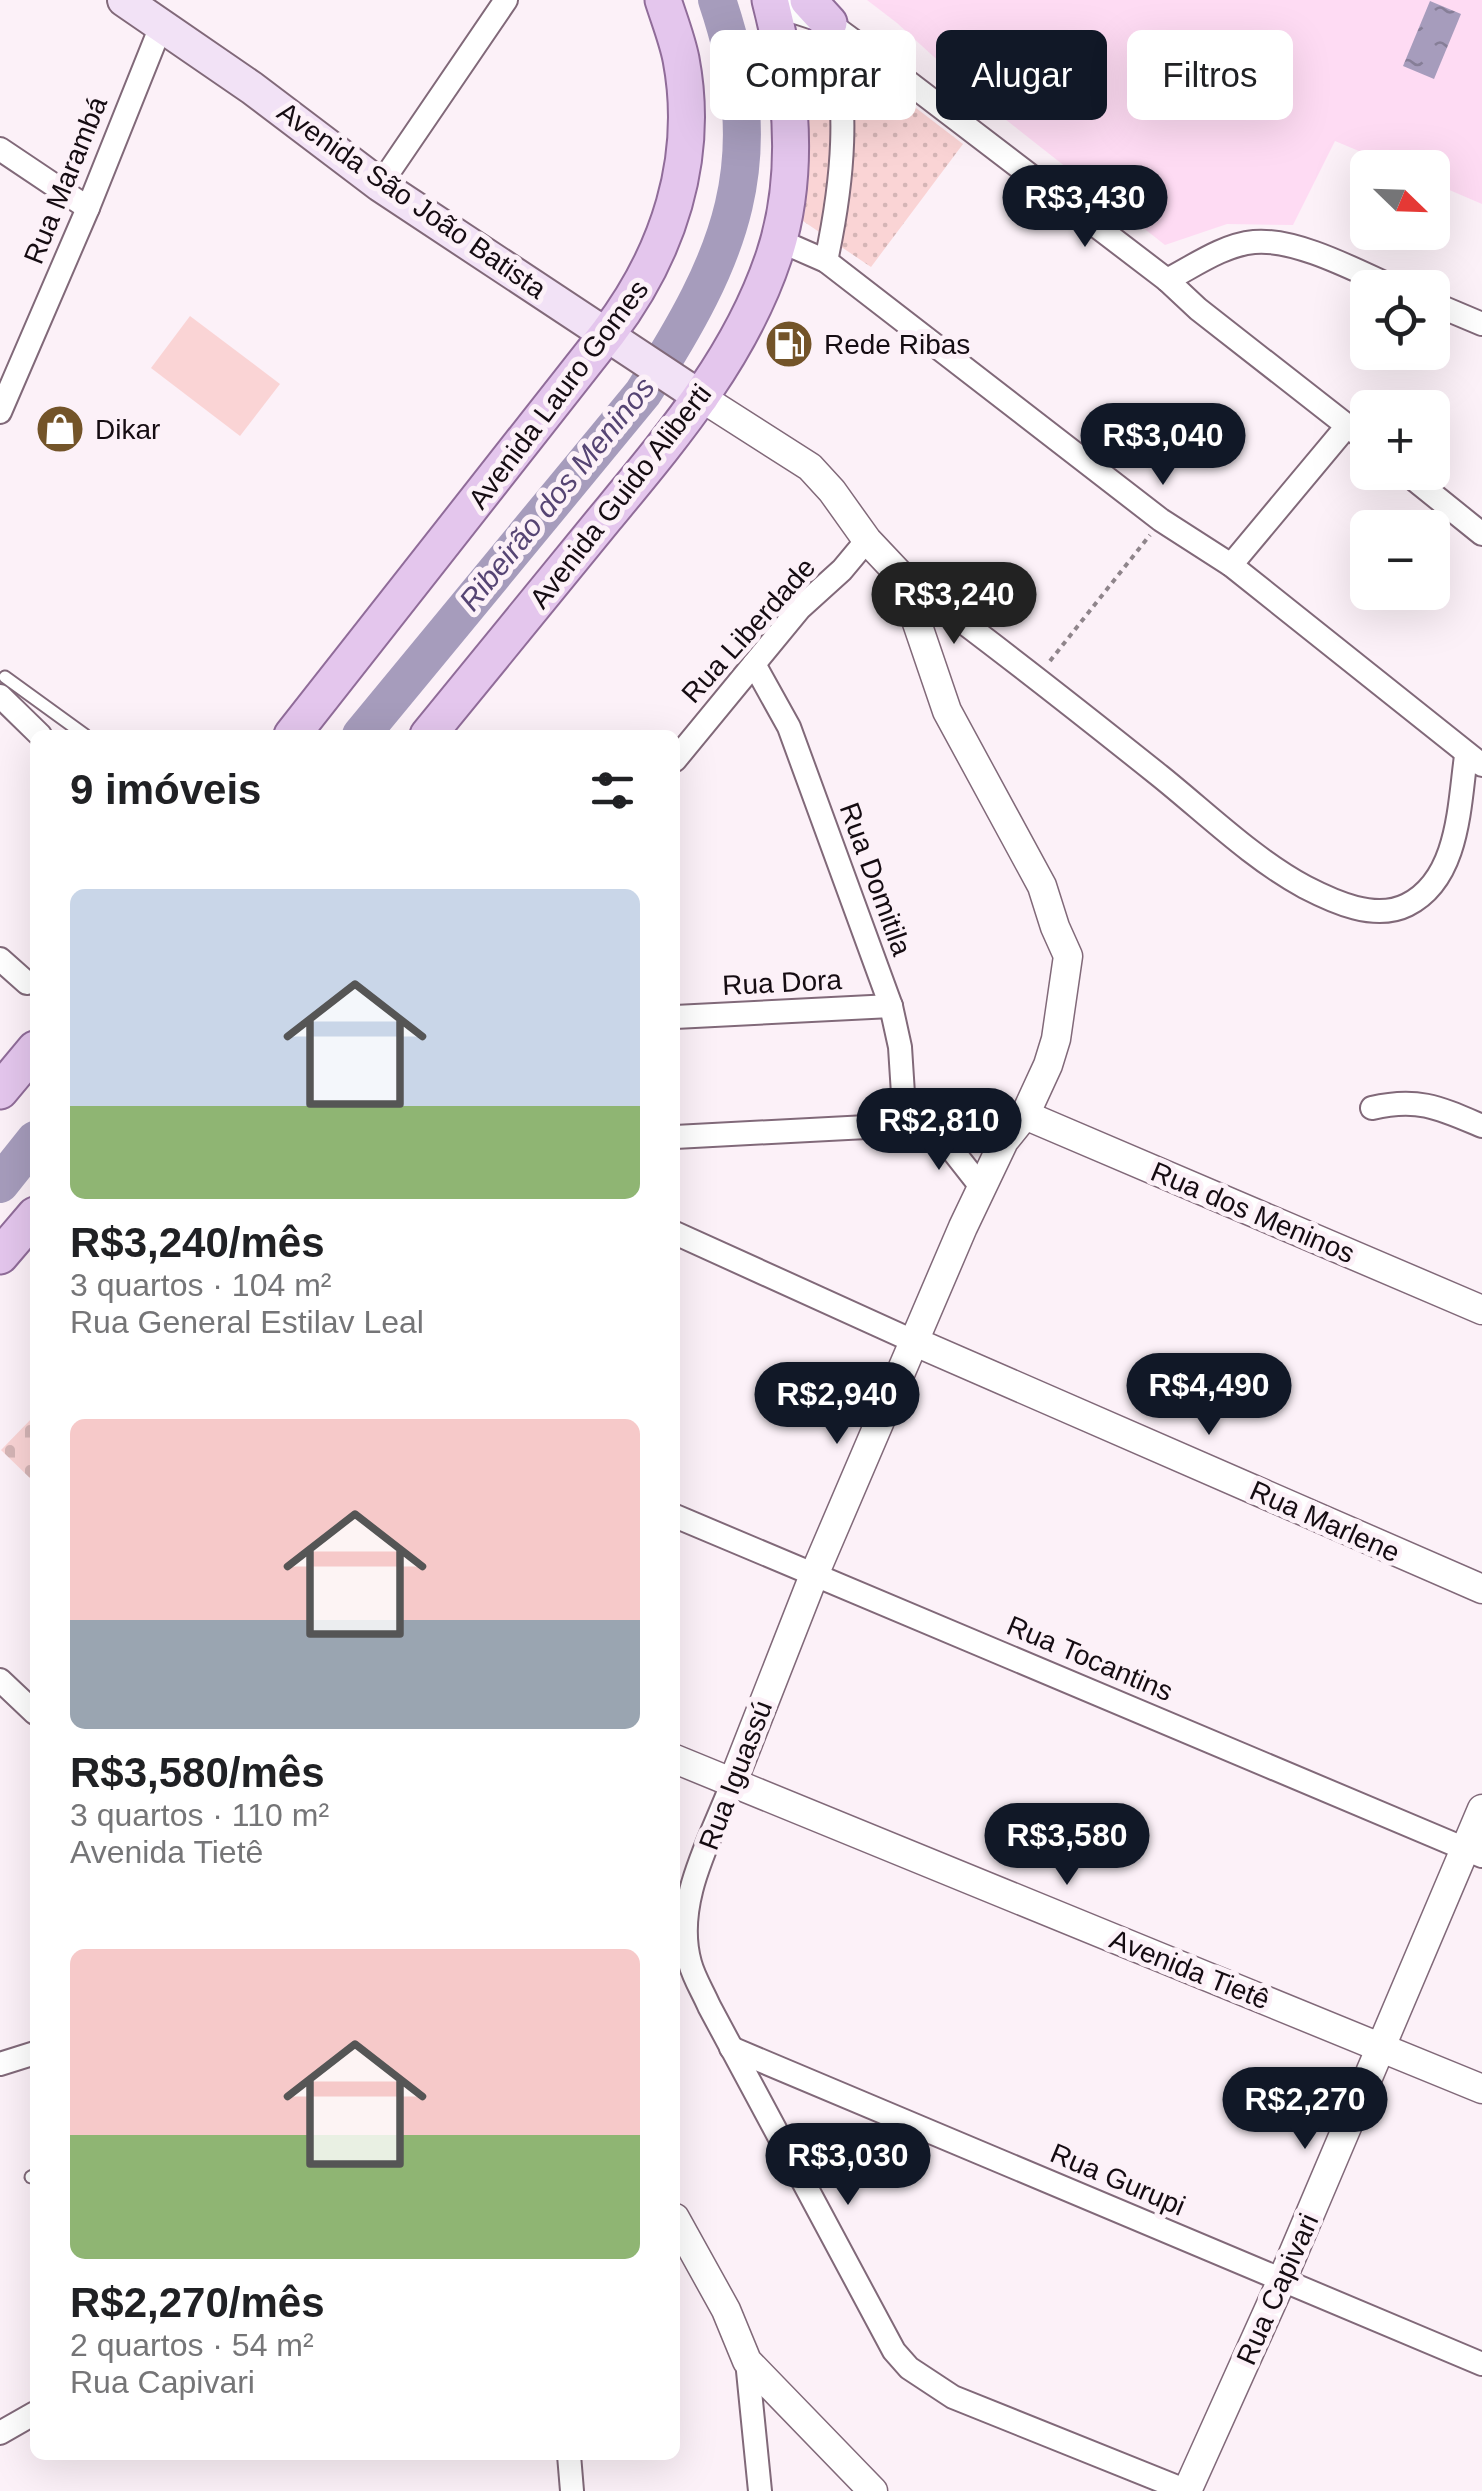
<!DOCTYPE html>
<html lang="pt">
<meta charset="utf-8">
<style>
:root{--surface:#fff;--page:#f2f2f2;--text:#202124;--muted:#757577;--accent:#111827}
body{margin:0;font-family:Arial,sans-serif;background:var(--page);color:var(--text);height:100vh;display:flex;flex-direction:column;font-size:38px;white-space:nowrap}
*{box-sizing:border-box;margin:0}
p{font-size:32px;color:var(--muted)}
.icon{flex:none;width:55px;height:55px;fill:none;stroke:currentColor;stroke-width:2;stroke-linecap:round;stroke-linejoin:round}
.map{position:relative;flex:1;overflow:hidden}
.details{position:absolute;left:30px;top:730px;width:650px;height:1730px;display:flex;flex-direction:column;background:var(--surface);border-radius:15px;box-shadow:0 10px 40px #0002}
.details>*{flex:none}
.top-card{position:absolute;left:710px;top:30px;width:620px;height:90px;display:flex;gap:20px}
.needle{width:65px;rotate:113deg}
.tools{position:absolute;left:1350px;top:150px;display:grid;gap:20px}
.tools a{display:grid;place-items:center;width:100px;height:100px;border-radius:15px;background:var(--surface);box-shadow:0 10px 40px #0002;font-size:50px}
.price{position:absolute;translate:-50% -85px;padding:0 22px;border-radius:35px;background:var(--accent);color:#fff;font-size:32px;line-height:65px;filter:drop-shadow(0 2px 5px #0008)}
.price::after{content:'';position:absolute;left:50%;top:60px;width:30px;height:22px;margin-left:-15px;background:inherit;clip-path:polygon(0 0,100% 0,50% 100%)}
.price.current{background:#222;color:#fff}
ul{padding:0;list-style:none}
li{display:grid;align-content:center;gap:20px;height:530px;padding:0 40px}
li span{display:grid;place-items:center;height:310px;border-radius:15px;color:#555}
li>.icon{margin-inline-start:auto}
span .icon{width:180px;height:180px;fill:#fffc;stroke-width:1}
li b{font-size:42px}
h2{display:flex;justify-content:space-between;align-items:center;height:120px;padding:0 40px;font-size:42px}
.chip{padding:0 35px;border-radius:15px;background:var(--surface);box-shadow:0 10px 40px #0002;font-size:35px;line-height:90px}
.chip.current{background:var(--accent);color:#fff}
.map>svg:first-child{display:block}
.built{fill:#fedbf3}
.cemetery{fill:url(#cemetery-stones)}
.park{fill:url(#park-dots)}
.pitch{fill:#fad4d5}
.water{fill:url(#water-ripples)}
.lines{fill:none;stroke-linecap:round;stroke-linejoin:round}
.river{stroke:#a69cbc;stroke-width:38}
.service-casing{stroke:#816979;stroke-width:15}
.minor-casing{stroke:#816979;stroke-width:26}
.tertiary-casing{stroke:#816979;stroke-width:31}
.secondary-casing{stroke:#816979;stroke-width:36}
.primary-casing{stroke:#906c99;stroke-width:39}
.path{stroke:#8f858b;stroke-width:4;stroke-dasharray:5 5;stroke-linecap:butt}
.service{stroke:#fff;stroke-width:11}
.minor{stroke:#fff;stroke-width:22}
.tertiary{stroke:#fff;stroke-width:28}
.secondary{stroke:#f2e2f6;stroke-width:32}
.primary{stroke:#e4c6ed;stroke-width:35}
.labels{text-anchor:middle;stroke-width:10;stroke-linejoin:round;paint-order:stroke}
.street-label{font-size:28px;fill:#150c12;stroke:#fcf1f8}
.poi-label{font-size:28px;fill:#150c12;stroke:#fcf1f8;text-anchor:start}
.water-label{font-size:30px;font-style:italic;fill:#554473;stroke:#fcf1f8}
</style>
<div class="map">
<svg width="1482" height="2491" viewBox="0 0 1482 2491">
<defs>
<pattern id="cemetery-stones" width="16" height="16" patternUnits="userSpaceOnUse" patternTransform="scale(2.5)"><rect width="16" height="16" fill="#fad4d5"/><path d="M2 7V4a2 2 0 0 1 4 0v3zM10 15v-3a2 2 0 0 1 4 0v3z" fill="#d5b5b6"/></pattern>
<pattern id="park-dots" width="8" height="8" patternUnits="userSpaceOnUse" patternTransform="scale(2.5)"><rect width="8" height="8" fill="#fad4d5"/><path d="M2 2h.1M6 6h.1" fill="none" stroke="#d5b5b6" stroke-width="1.8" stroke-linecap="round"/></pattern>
<pattern id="water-ripples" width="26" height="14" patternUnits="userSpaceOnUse" patternTransform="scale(2.5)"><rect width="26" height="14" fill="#a69cbc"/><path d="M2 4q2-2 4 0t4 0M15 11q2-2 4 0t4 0" fill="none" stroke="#867e97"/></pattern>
</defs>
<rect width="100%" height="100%" fill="#fcf1f8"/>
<path class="built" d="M867 0H1482V204L1433 183 1432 168 1397 167 1335 141 1293 225 1227 224 1165 245 982 101 897 23Z"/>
<path class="cemetery" d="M35 1415V1483L1 1450Z"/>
<path class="park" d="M806 33 856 62 963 144 871 267 800 219 796 40Z"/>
<path class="pitch" d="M190 316 280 384 240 436 151 368Z"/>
<path class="water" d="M1430 1 1461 14 1434 79 1403 66Z"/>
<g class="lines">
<g class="river">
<path d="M361 735 643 393C731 256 772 162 717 0"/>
<path d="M0 1184 35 1140"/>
</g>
<g class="service-casing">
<g id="service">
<path d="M5 677 85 735"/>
<path d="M31 2177 35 2175"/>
</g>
</g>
<g class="minor-casing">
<g id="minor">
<path d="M771 4 829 23 870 53 1167 280 1198 309 1368 442"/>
<path d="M0 149 88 208"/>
<path d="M380 185 506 0"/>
<path d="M778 240 826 261 1161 520 1231 565 1482 765"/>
<path d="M826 261C843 182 851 102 829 23"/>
<path d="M1167 280C1194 266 1223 245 1254 242 1296 238 1357 271 1395 288"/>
<path d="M1432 303 1482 324"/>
<path d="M0 412 88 208 161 26"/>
<path d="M1405 472 1482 534"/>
<path d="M1231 565 1347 426"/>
<path d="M901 576C989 640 1075 708 1160 776 1206 813 1253 859 1305 887 1334 902 1375 921 1407 905 1459 879 1459 806 1466 756"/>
<path d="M754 664 789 727 891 1006 900 1047 905 1125"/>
<path d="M0 696 40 735"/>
<path d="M675 760 800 608 842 570 867 540"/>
<path d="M0 959 27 983"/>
<path d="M675 1017 891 1006"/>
<path d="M1372 1108C1418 1097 1440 1108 1482 1126"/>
<path d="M934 1127 982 1188"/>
<path d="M675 1137 905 1125 962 1128 1025 1115"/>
<path d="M675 1233 913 1341"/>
<path d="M675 1516 1482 1856"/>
<path d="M0 1680 35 1713"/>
<path d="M732 1784C711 1839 673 1902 690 1963 694 1978 703 1992 709 2006L894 2351 909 2368 953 2397 1187 2491"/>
<path d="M731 2048 1482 2364"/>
<path d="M0 2064 35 2053"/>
<path d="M747 2361 760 2491"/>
<path d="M0 2433 35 2413"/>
<path d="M569 2455 572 2491"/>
</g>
</g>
<g class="tertiary-casing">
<g id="tertiary">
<path d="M702 398 810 467 832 491 867 540 901 576 947 711 1042 886 1055 927 1068 956 1056 1039 1048 1065 1025 1115 1004 1141 963 1227 814 1575 732 1784"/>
<path d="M1025 1115 1482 1310"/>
<path d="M913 1341 1482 1589"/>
<path d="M675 1759 1482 2089"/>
<path d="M675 2218 726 2310 747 2361 873 2491"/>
<path d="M1187 2491 1282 2280 1482 1809"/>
</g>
</g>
<g class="secondary-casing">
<path id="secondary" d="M124 0 252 88 380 185 702 398"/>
</g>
<g class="primary-casing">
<g id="primary">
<path d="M808 0 829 23"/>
<path d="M292 735 608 333C668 254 700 159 681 59 677 39 669 19 663 0"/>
<path d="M428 735C487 662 547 590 606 517 672 437 741 356 774 256 801 175 791 81 770 0"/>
<path d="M0 1091 35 1049"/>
<path d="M0 1256 35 1215"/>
</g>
</g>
<path class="path" d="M1050 661 1150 535"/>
<use href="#service" class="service"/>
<use href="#minor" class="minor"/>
<use href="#tertiary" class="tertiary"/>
<use href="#secondary" class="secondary"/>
<use href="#primary" class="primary"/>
</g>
<defs>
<g id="fuel-disc" transform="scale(2.5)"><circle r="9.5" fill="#735429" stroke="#fcf1f8"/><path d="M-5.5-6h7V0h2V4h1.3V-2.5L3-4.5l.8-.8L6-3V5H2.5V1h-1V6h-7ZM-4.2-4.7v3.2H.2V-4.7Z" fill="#fff"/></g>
<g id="shop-disc" transform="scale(2.5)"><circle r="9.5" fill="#735429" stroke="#fcf1f8"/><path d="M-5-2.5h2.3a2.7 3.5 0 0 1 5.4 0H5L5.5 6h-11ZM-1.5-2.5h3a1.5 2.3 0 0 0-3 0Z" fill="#fff"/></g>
</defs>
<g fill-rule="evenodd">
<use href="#fuel-disc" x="789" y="344"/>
<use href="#shop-disc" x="60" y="429"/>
</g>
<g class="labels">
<g class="street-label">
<text transform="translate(65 180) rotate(-68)" y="10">Rua Marambá</text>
<text transform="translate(412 200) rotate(35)" y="10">Avenida São João Batista</text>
<text transform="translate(558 394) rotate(-53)" y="10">Avenida Lauro Gomes</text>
<text transform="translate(620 496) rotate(-52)" y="10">Avenida Guido Aliberti</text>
<text transform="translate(748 630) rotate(-48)" y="10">Rua Liberdade</text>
<text transform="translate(876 879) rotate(70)" y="10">Rua Domitila</text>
<text transform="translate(782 982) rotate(-3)" y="10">Rua Dora</text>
<text transform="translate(1253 1212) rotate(23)" y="10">Rua dos Meninos</text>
<text transform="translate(1325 1521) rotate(24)" y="10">Rua Marlene</text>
<text transform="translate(1090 1658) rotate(23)" y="10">Rua Tocantins</text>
<text transform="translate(735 1775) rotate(-69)" y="10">Rua Iguassú</text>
<text transform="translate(1190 1969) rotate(22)" y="10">Avenida Tietê</text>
<text transform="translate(1118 2179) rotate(23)" y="10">Rua Gurupi</text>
<text transform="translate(1277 2289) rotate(-66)" y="10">Rua Capivari</text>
</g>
<g class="poi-label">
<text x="824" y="354">Rede Ribas</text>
<text x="95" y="439">Dikar</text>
</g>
<g class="water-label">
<text transform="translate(557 494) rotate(-51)" y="10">Ribeirão dos Meninos</text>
</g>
</g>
</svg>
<div class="tools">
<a><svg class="needle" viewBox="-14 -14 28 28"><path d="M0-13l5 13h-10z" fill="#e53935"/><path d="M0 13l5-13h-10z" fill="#757577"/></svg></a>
<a><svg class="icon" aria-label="locate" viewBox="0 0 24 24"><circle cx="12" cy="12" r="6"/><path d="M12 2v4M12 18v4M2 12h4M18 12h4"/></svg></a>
<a>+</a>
<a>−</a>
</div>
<b class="price" style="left:1085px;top:250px">R$3,430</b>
<b class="price" style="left:1163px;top:488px">R$3,040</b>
<b class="price current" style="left:954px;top:647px">R$3,240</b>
<b class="price" style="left:939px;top:1173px">R$2,810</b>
<b class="price" style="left:1209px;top:1438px">R$4,490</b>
<b class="price" style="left:837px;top:1447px">R$2,940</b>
<b class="price" style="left:1067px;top:1888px">R$3,580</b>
<b class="price" style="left:1305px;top:2152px">R$2,270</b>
<b class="price" style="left:848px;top:2208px">R$3,030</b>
<div class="top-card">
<a class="chip">Comprar</a>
<a class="chip current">Alugar</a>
<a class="chip">Filtros</a>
</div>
<section class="details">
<h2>9 imóveis<svg class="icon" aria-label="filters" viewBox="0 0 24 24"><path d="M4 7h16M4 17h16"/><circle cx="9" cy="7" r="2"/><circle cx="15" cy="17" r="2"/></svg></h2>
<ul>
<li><span style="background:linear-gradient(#c9d6e8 70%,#8fb573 0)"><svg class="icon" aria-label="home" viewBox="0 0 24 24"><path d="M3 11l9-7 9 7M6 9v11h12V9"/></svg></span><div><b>R$3,240/mês</b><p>3 quartos · 104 m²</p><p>Rua General Estilav Leal</p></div></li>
<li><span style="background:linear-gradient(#f6c9c9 65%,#9aa5b1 0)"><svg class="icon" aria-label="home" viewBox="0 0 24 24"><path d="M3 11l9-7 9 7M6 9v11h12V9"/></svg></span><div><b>R$3,580/mês</b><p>3 quartos · 110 m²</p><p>Avenida Tietê</p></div></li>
<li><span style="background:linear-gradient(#f6c9c9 60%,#8fb573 0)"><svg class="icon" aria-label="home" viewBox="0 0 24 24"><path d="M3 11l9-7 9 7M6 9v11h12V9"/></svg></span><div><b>R$2,270/mês</b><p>2 quartos · 54 m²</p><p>Rua Capivari</p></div></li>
</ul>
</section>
</div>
